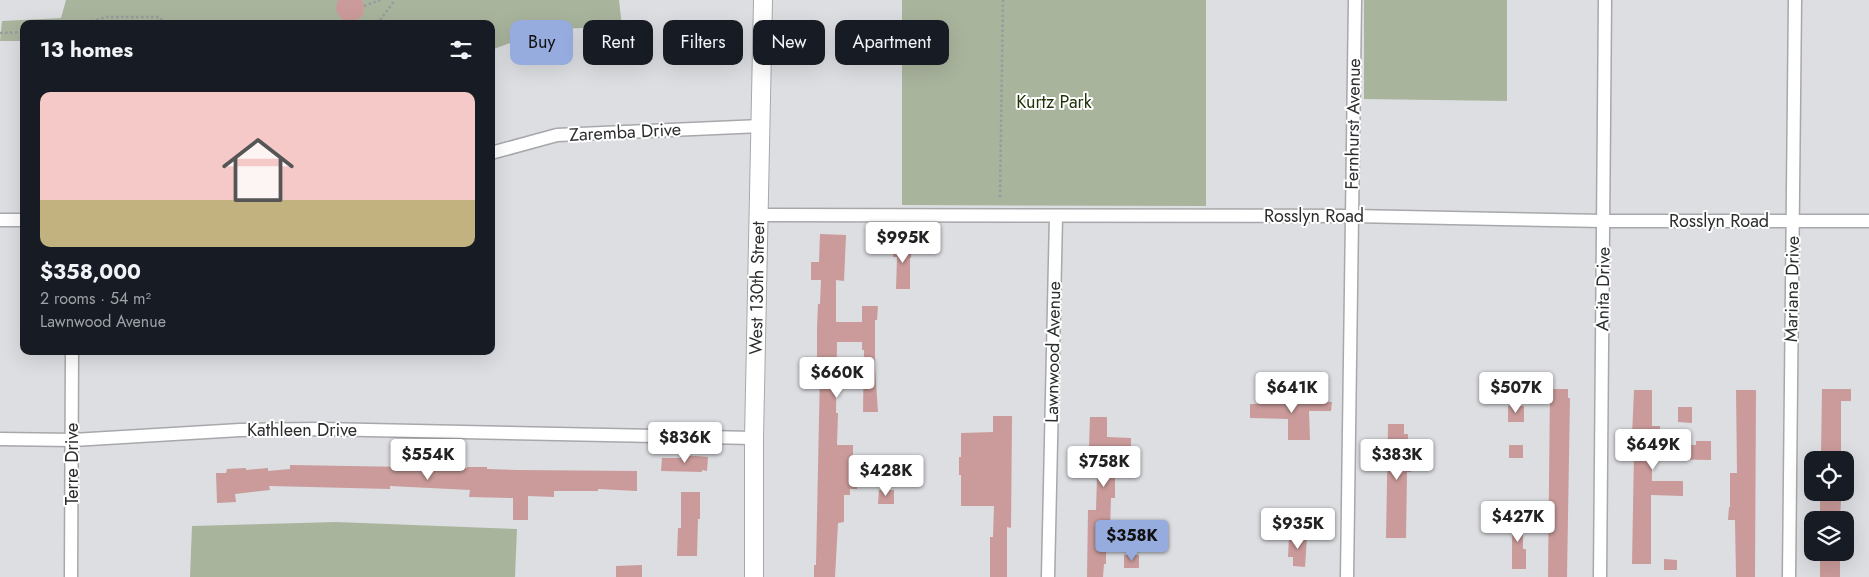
<!DOCTYPE html>
<meta charset="utf-8">
<style>
:root{--surface:#171b24;--page:#242831;--text:#f1f3f6;--muted:#9ea1a6;--accent:#96abde}
body{margin:0;font-family:Jost,sans-serif;background:var(--page);color:var(--text);height:100vh;display:flex;flex-direction:column;font-size:19px;white-space:nowrap}
*{box-sizing:border-box;margin:0}
p{font-size:16px;color:var(--muted)}
.icon{flex:none;width:28px;height:28px;fill:none;stroke:currentColor;stroke-width:2;stroke-linecap:round;stroke-linejoin:round}
.map{position:relative;flex:1;overflow:hidden}
.side{position:absolute;left:20px;top:20px;width:475px;height:335px;display:flex;flex-direction:column;background:var(--surface);border-radius:10px;box-shadow:0 5px 20px #0002}
.side>*{flex:none}
.hud{position:absolute;left:510px;top:20px;width:475px;height:45px;display:flex;gap:10px}
.fabs{position:absolute;left:1804px;top:451px;display:grid;gap:10px}
.fabs a{display:grid;place-items:center;width:50px;height:50px;border-radius:10px;background:var(--surface);box-shadow:0 5px 20px #0002;font-size:25px}
.price{position:absolute;translate:-50% -42px;padding:0 11px;border-radius:5px;background:#fff;color:#222;font-size:16px;line-height:32px;filter:drop-shadow(0 1px 2px #0008)}
.price::after{content:'';position:absolute;left:50%;top:30px;width:15px;height:11px;margin-left:-8px;background:inherit;clip-path:polygon(0 0,100% 0,50% 100%)}
.price.selected{background:var(--accent);color:#111}
ul{padding:0;list-style:none}
li{display:grid;align-content:center;gap:10px;height:265px;padding:0 20px}
li span{display:grid;place-items:center;height:155px;border-radius:10px;color:#555}
li>.icon{margin-inline-start:auto}
span .icon{width:90px;height:90px;fill:#fffc;stroke-width:1}
li b{font-size:21px}
h2{display:flex;justify-content:space-between;align-items:center;height:60px;padding:0 20px;font-size:21px}
.tag{padding:0 18px;border-radius:10px;background:var(--surface);box-shadow:0 5px 20px #0002;font-size:18px;line-height:45px}
.tag.selected{background:var(--accent);color:#111}
.map>svg:first-child{display:block}
.green{fill:#a9b49d}
.building{fill:#ca9b9a}
.lines{fill:none;stroke-linecap:round;stroke-linejoin:round}
.street-casing{stroke:#a7a8ab;stroke-width:15}
.secondary-casing{stroke:#a7a8ab;stroke-width:20}
.path{stroke:#999a9d;stroke-width:2.5;stroke-dasharray:2.5 2.5;stroke-linecap:butt}
.street{stroke:#fff;stroke-width:12}
.secondary{stroke:#fff;stroke-width:18}
.labels{text-anchor:middle;stroke-width:4;stroke-linejoin:round;paint-order:stroke}
.park-label{font-size:18px;fill:#213308;stroke:#fff}
.street-label{font-size:18px;fill:#2c2d2e;stroke:#fff}
</style>
<div class="map">
<svg width="1869" height="577" viewBox="0 0 1869 577">
<rect width="100%" height="100%" fill="#dddee2"/>
<g class="green">
<path d="M66 0H619L622 27 548 29 491 50V24H24V41H0L2 21 61 18Z"/>
<path d="M902 0H1206V206L902 205Z"/>
<path d="M1364 0H1507V101L1364 99Z"/>
<path d="M336 522 517 529 515 577H190L192 526Z"/>
</g>
<g class="building">
<path d="M338 0H362L364 6 363 15 356 21 352 22 343 20 337 13 336 8Z"/>
<path d="M820 234 846 235 844 281 836 280V322H862V306H878L877 320H875V368L878 412H863L864 350H862V342H837L836 413H838L837 445H853V475H857V489H850V495H844V522L838 523 835 577H814V565H816L820 371V366H817V328L818 304H820L821 280H811V262H819Z"/>
<path d="M893 241 912 242 911 258H910V289H896L897 257H893Z"/>
<path d="M1550 389H1568V398H1570L1567 577H1548Z"/>
<path d="M1822 389H1851V401H1841V456L1821 455Z"/>
<path d="M1634 390H1652V426H1660V444L1696 445V441H1711V460L1652 459V481H1683V496L1651 495V564H1632L1634 452H1631L1632 436Z"/>
<path d="M1736 390H1756L1755 577H1736L1735 520H1728L1729 507H1730V473H1737Z"/>
<path d="M1294 391 1311 392 1310 401 1332 402 1331 411H1309L1310 440H1288V419L1250 418V404H1286V399H1294Z"/>
<rect x="1508" y="406" width="16" height="16"/>
<path d="M1678 407H1692V423L1678 422Z"/>
<path d="M993 416H1012L1011 528 1007 527V577H990V537H993L994 506H961V475H959V457H961V433L993 432Z"/>
<path d="M1090 417H1107V437L1131 438V477L1115 476V498H1111L1110 529H1106V564H1104L1103 577H1087L1088 510H1096L1097 477H1088Z"/>
<path d="M1388 424H1404V434H1408V456H1411V472H1407L1406 538H1386Z"/>
<rect x="1509" y="445" width="14" height="13"/>
<path d="M680 455 708 457 707 471 702 470V472L661 471 662 458H680Z"/>
<path d="M290 465 467 468V467H487V469L518 470 637 471V491L598 489V491H554V497L528 496V520H513V498L469 497 470 490 390 486V489L269 486 270 490 235 494 236 502 217 503 216 473H226L227 469 246 468V470L268 468V471L290 469Z"/>
<path d="M879 490H894V504H878Z"/>
<path d="M681 492H700V519H698L697 556H677L678 528H681Z"/>
<path d="M1820 500 1841 501 1840 520H1820Z"/>
<path d="M1509 516H1523V549H1526V569H1512V530H1509Z"/>
<path d="M1289 536 1307 537 1305 567 1293 566V557H1288Z"/>
<rect x="1820" y="552" width="20" height="25"/>
<rect x="1124" y="555" width="15" height="13"/>
<path d="M1664 559 1677 560V570H1664Z"/>
<path d="M642 565V577H616V566Z"/>
</g>
<g class="lines">
<g class="street-casing">
<g id="street">
<path d="M491 153 557 135 761 126"/>
<path d="M759 215 1352 216 1604 221H1869"/>
<path d="M0 220H24"/>
<path d="M0 439 73 440 240 430 321 429 754 438"/>
<path d="M71 577 72 351"/>
<path d="M1048 577 1056 216"/>
<path d="M1347 577 1355 0"/>
<path d="M1600 577 1605 0"/>
<path d="M1789 577 1795 0"/>
</g>
</g>
<g class="secondary-casing">
<path id="secondary" d="M754 577V438L763 0"/>
</g>
<g class="path">
<path d="M364 6 380 0"/>
<path d="M352 22 353 24"/>
<path d="M82 24 106 17H159L165 24"/>
<path d="M377 24 395 0"/>
<path d="M0 33 24 32"/>
<path d="M1000 197 1003 0"/>
</g>
<use href="#street" class="street"/>
<use href="#secondary" class="secondary"/>
</g>
<g class="labels">
<g class="park-label">
<text x="1054" y="108">Kurtz Park</text>
</g>
<g class="street-label">
<text transform="translate(1353 124) rotate(-89)" y="6">Fernhurst Avenue</text>
<text transform="translate(625 132) rotate(-3)" y="6">Zaremba Drive</text>
<text x="1314" y="222">Rosslyn Road</text>
<text x="1719" y="227">Rosslyn Road</text>
<text transform="translate(757 288) rotate(-89)" y="6">West 130th Street</text>
<text transform="translate(1603 289) rotate(-89)" y="6">Anita Drive</text>
<text transform="translate(1792 289) rotate(-89)" y="6">Mariana Drive</text>
<text transform="translate(1053 352) rotate(-89)" y="6">Lawnwood Avenue</text>
<text x="302" y="436">Kathleen Drive</text>
<text transform="translate(72 464) rotate(-90)" y="6">Terre Drive</text>
</g>
</g>
</svg>
<div class="fabs">
<a><svg class="icon" aria-label="locate" viewBox="0 0 24 24"><circle cx="12" cy="12" r="6"/><path d="M12 2v4M12 18v4M2 12h4M18 12h4"/></svg></a>
<a><svg class="icon" aria-label="layers" viewBox="0 0 24 24"><path d="M12 4l9 5-9 5-9-5zM3 14l9 5 9-5"/></svg></a>
</div>
<b class="price" style="left:903px;top:264px">$995K</b>
<b class="price" style="left:837px;top:399px">$660K</b>
<b class="price" style="left:1292px;top:414px">$641K</b>
<b class="price" style="left:1516px;top:414px">$507K</b>
<b class="price" style="left:685px;top:464px">$836K</b>
<b class="price" style="left:1653px;top:471px">$649K</b>
<b class="price" style="left:428px;top:481px">$554K</b>
<b class="price" style="left:1397px;top:481px">$383K</b>
<b class="price" style="left:1104px;top:488px">$758K</b>
<b class="price" style="left:886px;top:497px">$428K</b>
<b class="price" style="left:1518px;top:543px">$427K</b>
<b class="price" style="left:1298px;top:550px">$935K</b>
<b class="price selected" style="left:1132px;top:562px">$358K</b>
<div class="hud">
<a class="tag selected">Buy</a>
<a class="tag">Rent</a>
<a class="tag">Filters</a>
<a class="tag">New</a>
<a class="tag">Apartment</a>
</div>
<section class="side">
<h2>13 homes<svg class="icon" aria-label="filters" viewBox="0 0 24 24"><path d="M4 7h16M4 17h16"/><circle cx="9" cy="7" r="2"/><circle cx="15" cy="17" r="2"/></svg></h2>
<ul>
<li><span style="background:linear-gradient(#f6c9c9 70%,#c2b280 0)"><svg class="icon" aria-label="home" viewBox="0 0 24 24"><path d="M3 11l9-7 9 7M6 9v11h12V9"/></svg></span><div><b>$358,000</b><p>2 rooms · 54 m²</p><p>Lawnwood Avenue</p></div></li>
</ul>
</section>
</div>
